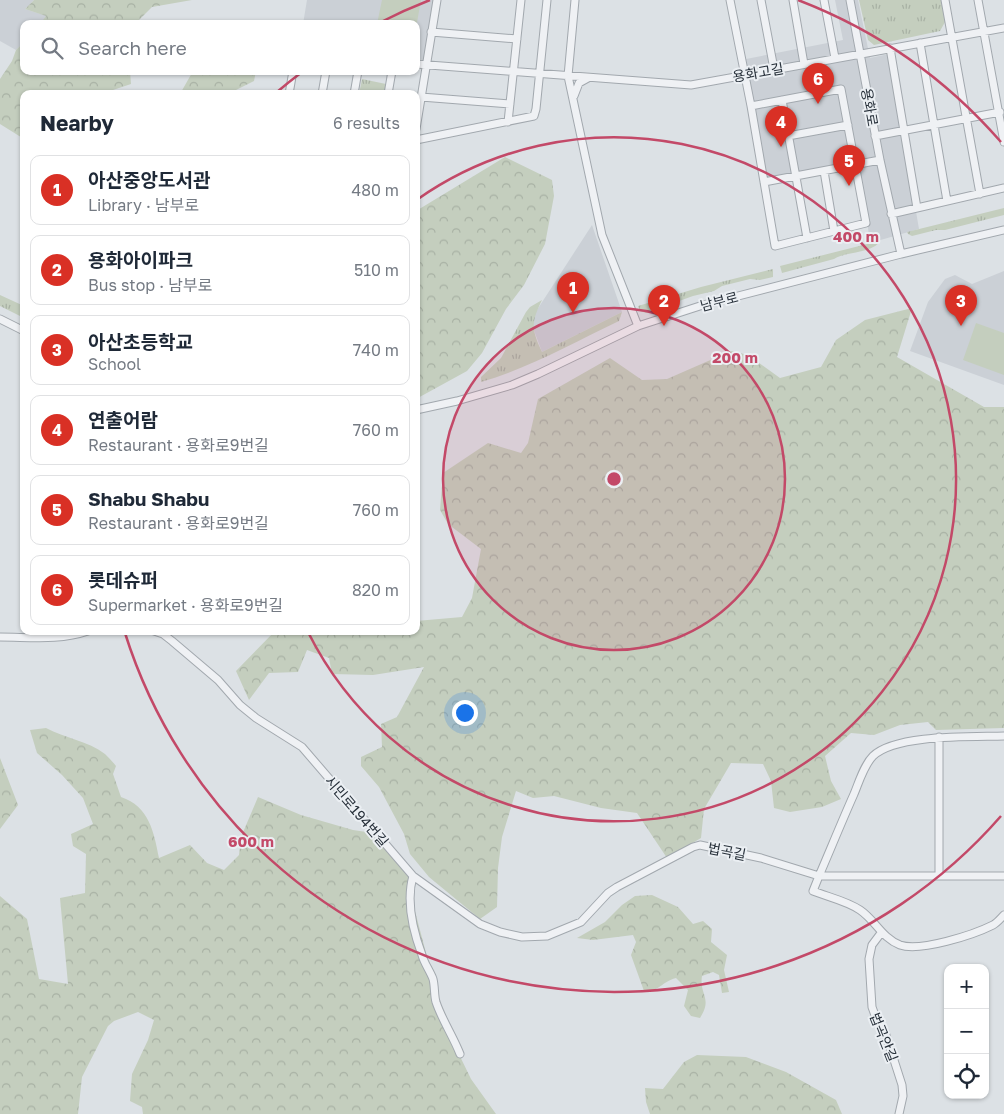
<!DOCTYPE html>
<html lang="en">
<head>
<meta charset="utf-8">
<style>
	body { margin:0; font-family:"Golos Text","Noto Sans KR",sans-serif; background:#f6f6f7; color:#1f2937 }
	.controls { position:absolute; right:15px; bottom:15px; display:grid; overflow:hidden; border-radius:10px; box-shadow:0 1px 4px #0004 }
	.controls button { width:45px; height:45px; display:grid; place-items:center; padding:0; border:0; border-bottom:1px solid #e0e1e3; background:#fff; color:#1f2937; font:25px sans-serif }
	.you { position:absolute; left:464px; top:712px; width:18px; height:18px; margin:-12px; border:4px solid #fff; border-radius:50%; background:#1a73e8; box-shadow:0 0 0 8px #1a73e833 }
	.badge { display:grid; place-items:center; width:32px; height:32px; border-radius:50%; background:#d93025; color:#fff; font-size:16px; font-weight:700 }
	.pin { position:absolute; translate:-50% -41px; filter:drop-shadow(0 1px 2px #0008) }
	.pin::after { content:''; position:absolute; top:26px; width:18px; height:15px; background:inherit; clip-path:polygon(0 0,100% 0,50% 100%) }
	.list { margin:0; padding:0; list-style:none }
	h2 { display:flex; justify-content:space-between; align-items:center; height:65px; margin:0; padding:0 20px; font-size:21px }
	h2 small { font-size:16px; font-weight:400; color:#747a83 }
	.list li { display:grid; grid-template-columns:32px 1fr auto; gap:15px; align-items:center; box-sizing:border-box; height:70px; margin:0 10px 10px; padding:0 10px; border:1px solid #e0e1e3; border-radius:10px }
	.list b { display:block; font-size:19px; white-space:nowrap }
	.list p { margin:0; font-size:16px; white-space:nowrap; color:#747a83 }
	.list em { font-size:16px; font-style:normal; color:#747a83 }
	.icon { flex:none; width:28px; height:28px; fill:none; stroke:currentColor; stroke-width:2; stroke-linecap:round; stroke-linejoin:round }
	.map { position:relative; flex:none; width:1004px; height:1114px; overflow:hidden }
	.search { position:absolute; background:#fff; box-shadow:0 1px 4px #0004; left:20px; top:20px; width:400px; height:55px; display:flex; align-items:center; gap:12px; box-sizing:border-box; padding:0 18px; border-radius:10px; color:#747a83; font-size:19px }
	.panel { position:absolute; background:#fff; box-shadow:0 1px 4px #0004; left:20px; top:90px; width:400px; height:545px; border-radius:10px }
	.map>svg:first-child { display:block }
	.built { fill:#cbd0d6 }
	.grass { fill:url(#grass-tufts) }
	.forest { fill:url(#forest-crowns) }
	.garden { fill:#c4cebe }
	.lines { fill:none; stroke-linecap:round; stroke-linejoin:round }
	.minor-casing { stroke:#a2a8ae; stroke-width:9 }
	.minor { stroke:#eff1f4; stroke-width:7 }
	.ring { fill:none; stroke:#c34968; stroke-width:2.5 }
	.labels { text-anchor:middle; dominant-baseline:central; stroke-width:4; stroke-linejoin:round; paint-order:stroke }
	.street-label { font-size:14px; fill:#27303a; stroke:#ebeff3 }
	.centre { fill:#c34968; stroke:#ebeff3; stroke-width:2.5 }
	.ring-label { font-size:15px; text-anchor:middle; font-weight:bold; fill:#c34968; stroke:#ebeff3; stroke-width:4; stroke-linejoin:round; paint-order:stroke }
</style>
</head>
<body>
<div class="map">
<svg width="1004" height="1114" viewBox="0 0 1004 1114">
	<defs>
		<pattern id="grass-tufts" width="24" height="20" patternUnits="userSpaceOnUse" patternTransform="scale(1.25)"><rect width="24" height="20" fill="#c4cebe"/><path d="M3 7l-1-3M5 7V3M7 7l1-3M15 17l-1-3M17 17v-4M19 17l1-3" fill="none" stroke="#a8b1a4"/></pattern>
		<pattern id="forest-crowns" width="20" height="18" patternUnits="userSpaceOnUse" patternTransform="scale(1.25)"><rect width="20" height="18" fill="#c4cebe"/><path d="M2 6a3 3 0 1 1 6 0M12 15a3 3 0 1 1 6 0" fill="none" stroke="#a8b1a4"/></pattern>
	</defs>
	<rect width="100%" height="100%" fill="#dce1e5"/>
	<path class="built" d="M0 0H34L25 9 47 16 40 24H24V42L16 50 0 41Z
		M307 0H435L426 58 423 60 416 58V24H303Z
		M835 0H858L870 58 889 54 919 229 870 243 859 160 766 179 746 59 843 40Z
		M592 225 622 312 542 352 532 325 535 313Z
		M1004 271V385L910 351 928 302 945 279 955 275 972 284Z"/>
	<path class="grass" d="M859 0H941L945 22 940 31 874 45 868 40Z
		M362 79 386 84 384 94H359Z
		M1004 208V215L945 230H936L912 236 908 234 907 232Z
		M879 241V243C868 254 847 251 834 259L782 273 780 266Z
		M773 269V277L760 280 750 279 722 286 714 291 693 296 646 313 640 311 638 306 701 287Z
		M0 295 24 306V318L0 306Z
		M542 300C531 323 531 328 542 352L622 312 619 321C573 343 529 368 481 382V377L501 358 526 312 530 307Z"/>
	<path class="forest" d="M34 0H192L152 7 135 24H40L46 16 25 9Z
		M24 42V71H130L131 84 101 94H24V139L0 124V79L12 61 16 50Z
		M193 71H256L254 81 228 94H180Z
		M505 157 552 180 554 196 545 244 524 285 506 309 482 353 467 371 416 399V211Z
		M912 308 897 357 984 407H1004V728L936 730 928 722 900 725 874 735 851 733 825 756 831 781 841 799 822 807 790 812 774 808 771 781 763 764 731 763 704 809 701 838 667 858 637 813 601 808 554 796 533 798 516 791 502 837 498 868 497 907 480 919 429 877 410 854 404 834 379 787 361 766V757L382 747 381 724 397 717 424 667 373 675 332 674 329 658 307 650 298 672 269 673 249 700 236 671 275 631H416V621L462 617 472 598 481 549 448 524 440 510 443 473 488 443 521 453 528 443 538 399 610 358 642 380 667 379 731 351 748 355 780 378 821 367 836 340 865 320Z
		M46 728C65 738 88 741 105 754 109 758 113 762 116 766L113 774 121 797C149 806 154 832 159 858L190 845 207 863 224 870 239 855 241 837 258 797 301 815 353 830 373 833 412 873V900L438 998 454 1044 471 1079 496 1114H143L142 1107 130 1101 132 1074 148 1040 154 1020 138 1012 114 1021 108 1026 82 1077 78 1114H0V896L27 919 39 979 68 984 60 898 85 893 86 854 73 846 71 834 93 824 83 798 62 775 37 753 30 730Z
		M0 758 18 805 0 829Z
		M652 895 678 907 693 924 703 921 712 929 711 942 727 955 724 970 729 992 722 993 719 975 713 972 702 976C699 995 713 998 700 1018L691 1016 684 1006 688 990 676 978C661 982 661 991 644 991L631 955 636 942 633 935 593 940 577 938 605 922 622 905 635 896Z
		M697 1055 746 1057 786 1072 836 1100 842 1114H650L646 1102 645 1088 663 1089 684 1062Z"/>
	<path class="garden" d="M382 0H421L416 28V24H377Z
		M976 323 1004 333V375L963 360Z"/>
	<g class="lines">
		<g class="minor-casing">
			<path id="minor" d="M575 0 568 76 602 235 638 326
				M730 0 751 106 775 246 866 223 841 89 751 106
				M761 0 774 69
				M793 0 804 64
				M824 0 835 58
				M850 0 880 160 901 254
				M945 0 980 194
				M978 0 1004 142
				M431 32 517 39
				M920 43 947 201
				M890 48 917 208
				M416 64 691 85 1004 28
				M289 94 293 71
				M322 94 326 71
				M354 94 358 71
				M388 94 392 71
				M574 96 579 83 588 78
				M421 97 510 104
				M782 100 807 238
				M508 122 521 0
				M416 129 437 0
				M788 136 848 125
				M875 136 1000 112
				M416 140 534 116 536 109 547 0
				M824 171 834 231
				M764 182 880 160
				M891 214 1004 188
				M0 319 24 331
				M416 410 457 401 512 385 538 374 638 326 703 305 901 254 1004 230
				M154 631 163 634 172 641 218 680 240 705 256 718 302 747 413 876 480 924 500 932 522 937 547 936 581 922 608 893 617 887 693 847 700 845 761 858 819 876 813 891C828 897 847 901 860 910 875 920 882 938 900 945 920 952 973 935 993 925 997 923 1001 918 1004 915
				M0 637C30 637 59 641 88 631
				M1004 736C972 737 896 734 873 756 864 765 859 782 854 794 842 821 831 848 819 876H1004
				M413 876C406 901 413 931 422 955 424 963 430 971 433 979 435 987 434 995 436 1002 442 1020 453 1036 460 1054
				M939 876V737
				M881 933 872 945 869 959 872 1007 876 1018 885 1032 902 1085 903 1096 899 1114"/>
		</g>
		<use href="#minor" class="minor"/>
	</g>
	<circle cx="614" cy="479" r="171" fill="#c34968" fill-opacity=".12"/>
	<g class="ring">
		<circle cx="614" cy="479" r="171"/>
		<path d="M418 199A342 342 0 1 1 308 632"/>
		<path d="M1001 816A513 513 0 0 1 125 633M277 92A513 513 0 0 1 302 72M381 22A513 513 0 0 1 430 0M798 0A513 513 0 0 1 1001 142"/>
	</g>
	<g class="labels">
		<g class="street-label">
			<text transform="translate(758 72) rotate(-10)">용화고길</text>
			<text transform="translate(870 107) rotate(80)">용화로</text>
			<text transform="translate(719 301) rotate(-15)">남부로</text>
			<text transform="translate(357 811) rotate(49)">시민로194번길</text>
			<text transform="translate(727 851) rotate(11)">법곡길</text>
			<text transform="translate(884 1037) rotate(68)">법곡안길</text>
		</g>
	</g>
	<circle cx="614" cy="479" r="8" class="centre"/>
	<g class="ring-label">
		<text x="856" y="242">400 m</text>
		<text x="735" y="363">200 m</text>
		<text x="251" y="847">600 m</text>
	</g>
</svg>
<div class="controls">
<button>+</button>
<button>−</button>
<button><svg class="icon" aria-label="locate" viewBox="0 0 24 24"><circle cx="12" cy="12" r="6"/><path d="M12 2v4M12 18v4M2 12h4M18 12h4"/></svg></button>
</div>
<div class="you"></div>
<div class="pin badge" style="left:573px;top:313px">1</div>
<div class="pin badge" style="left:664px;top:326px">2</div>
<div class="pin badge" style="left:961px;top:326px">3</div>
<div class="pin badge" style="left:781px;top:147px">4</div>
<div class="pin badge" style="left:849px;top:186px">5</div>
<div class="pin badge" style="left:818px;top:104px">6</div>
<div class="search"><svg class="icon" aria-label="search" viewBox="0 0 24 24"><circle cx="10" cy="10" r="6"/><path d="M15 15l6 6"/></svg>Search here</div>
<section class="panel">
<h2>Nearby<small>6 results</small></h2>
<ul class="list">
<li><span class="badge">1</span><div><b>아산중앙도서관</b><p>Library · 남부로</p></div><em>480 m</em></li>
<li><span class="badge">2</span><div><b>용화아이파크</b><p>Bus stop · 남부로</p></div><em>510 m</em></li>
<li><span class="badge">3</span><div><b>아산초등학교</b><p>School</p></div><em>740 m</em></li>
<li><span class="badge">4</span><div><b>연출어람</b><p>Restaurant · 용화로9번길</p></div><em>760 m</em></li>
<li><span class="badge">5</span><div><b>Shabu Shabu</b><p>Restaurant · 용화로9번길</p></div><em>760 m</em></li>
<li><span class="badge">6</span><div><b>롯데슈퍼</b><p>Supermarket · 용화로9번길</p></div><em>820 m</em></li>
</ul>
</section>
</div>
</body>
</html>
